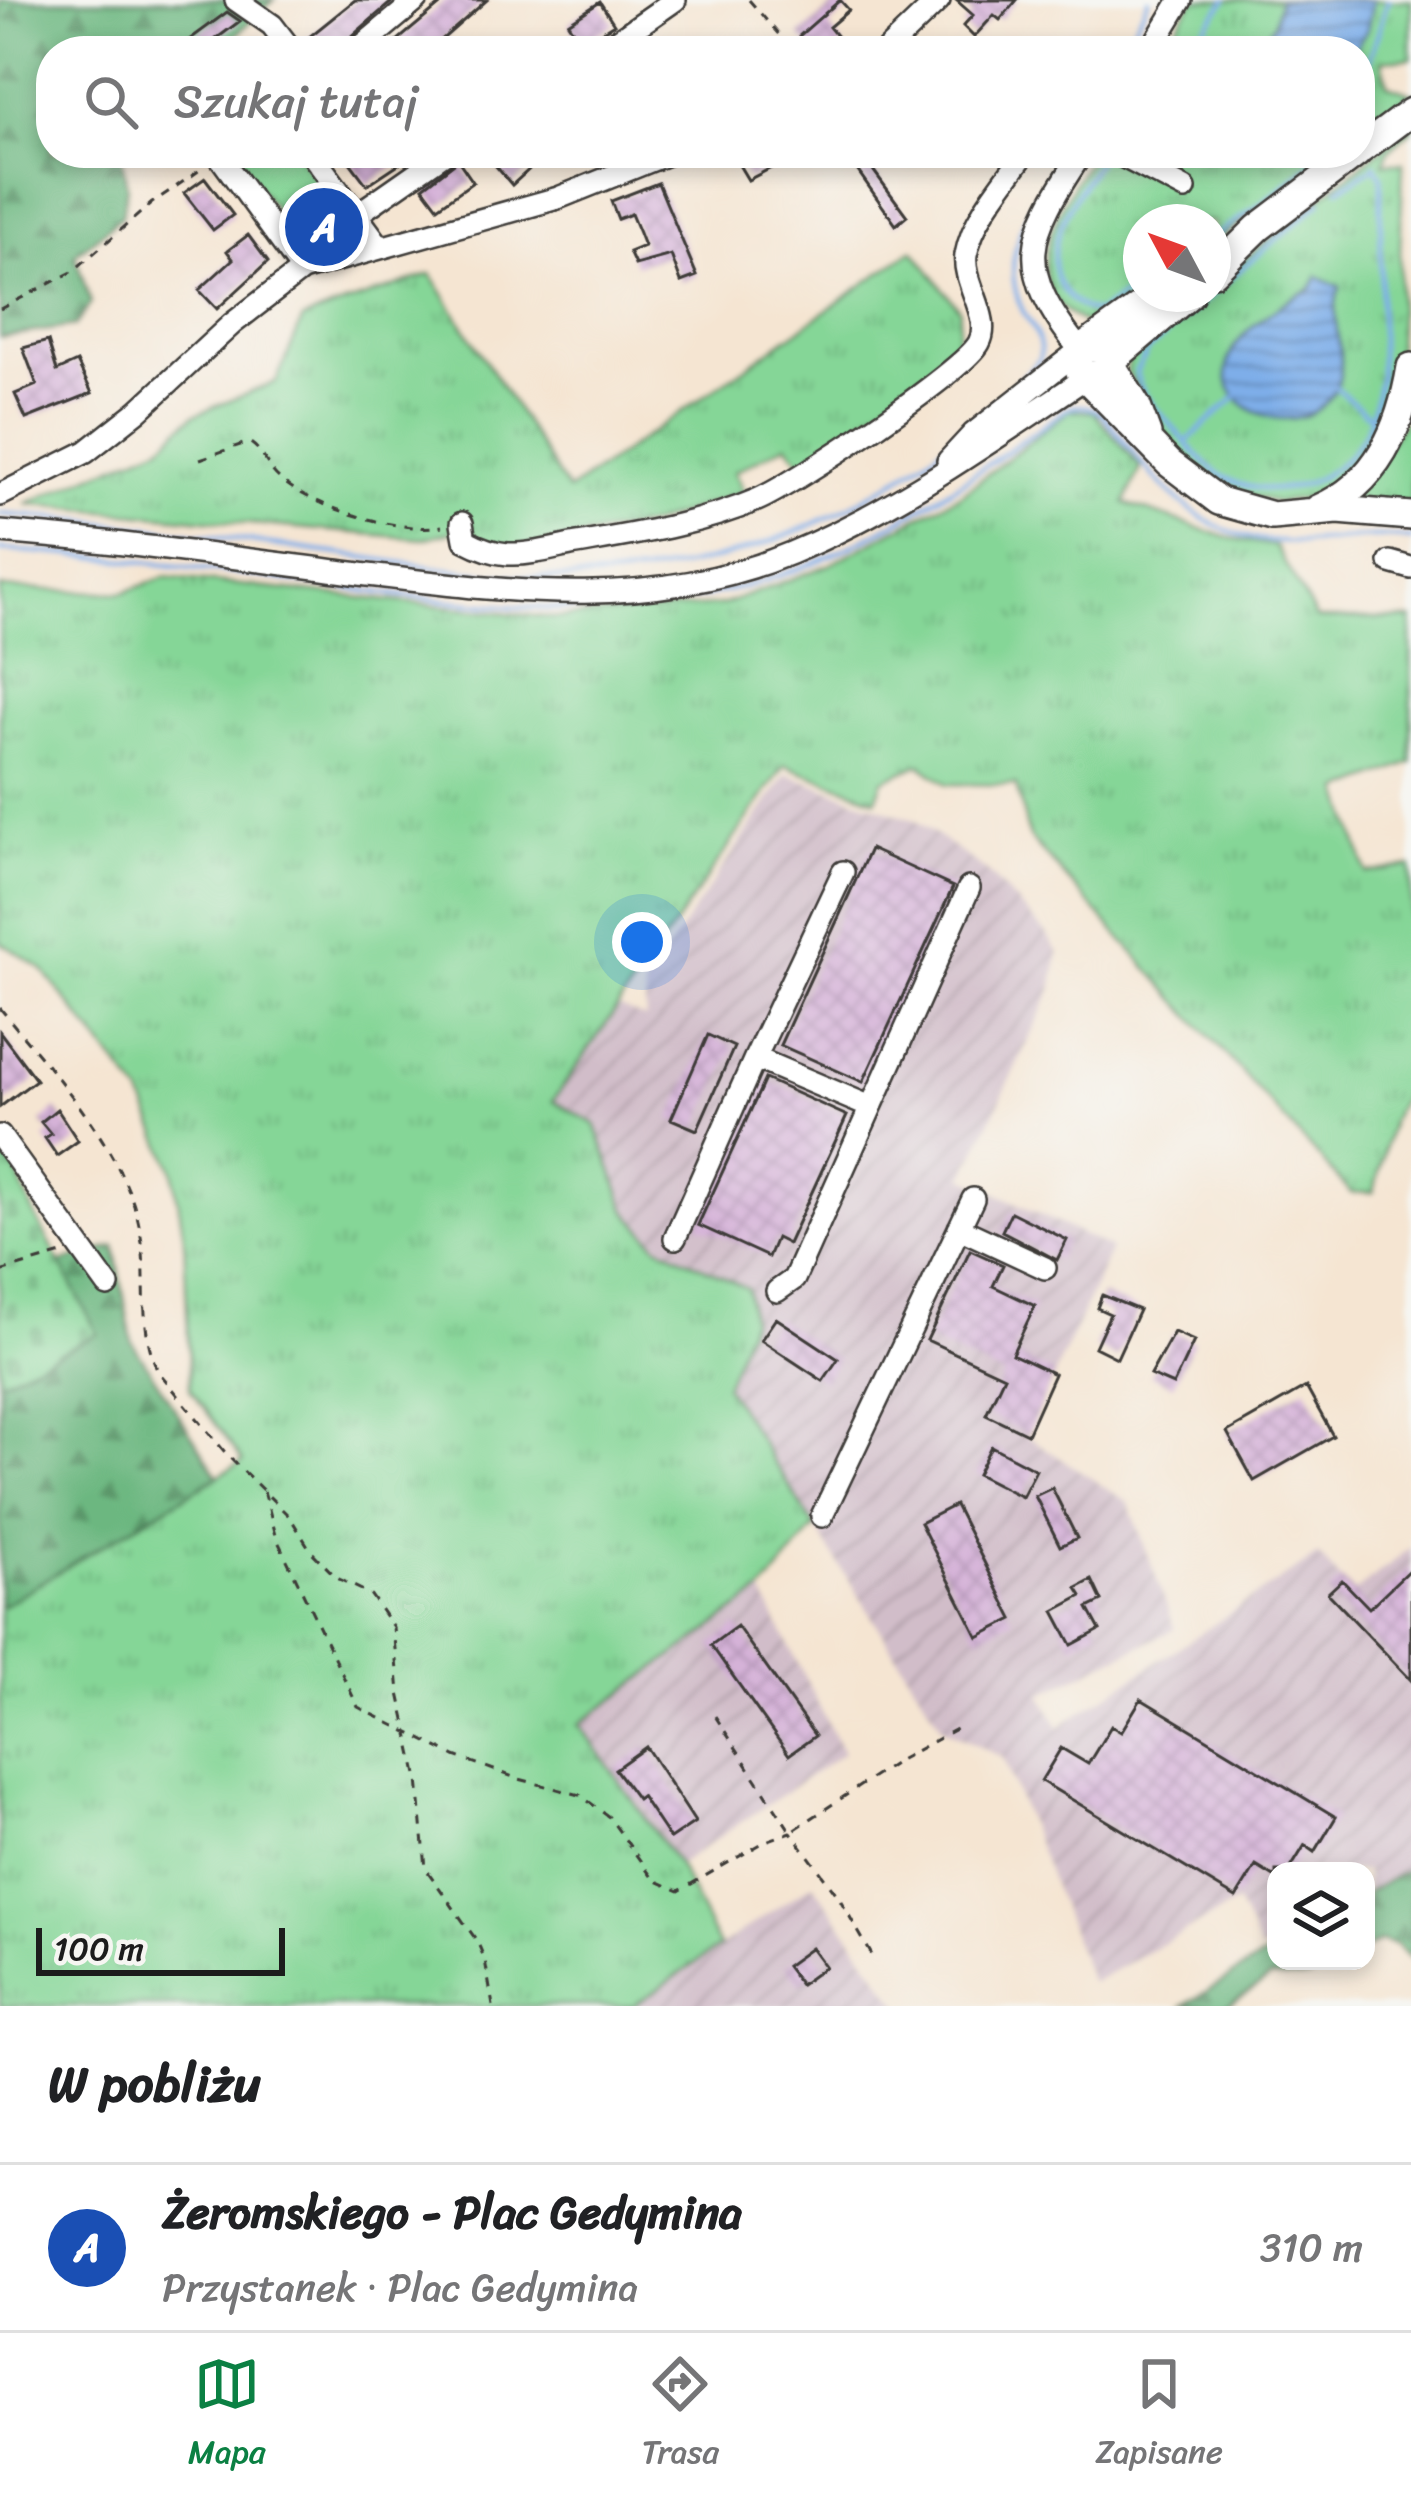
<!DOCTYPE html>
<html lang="pl">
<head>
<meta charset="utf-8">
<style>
	body { margin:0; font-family:Sriracha,sans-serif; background:#f2f2f2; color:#202124 }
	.controls { position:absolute; right:36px; bottom:36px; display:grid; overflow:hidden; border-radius:24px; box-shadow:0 6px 18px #0003 }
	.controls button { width:108px; height:108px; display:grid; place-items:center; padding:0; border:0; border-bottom:3px solid #e0e0e0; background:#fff; color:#202124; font:60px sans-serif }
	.compass { position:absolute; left:1123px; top:204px; width:108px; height:108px; border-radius:50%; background:#fff; box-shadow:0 6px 18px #0003; rotate:311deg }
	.scale { position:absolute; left:36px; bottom:30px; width:249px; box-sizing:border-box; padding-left:12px; border:6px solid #1c1c1c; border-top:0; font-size:33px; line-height:42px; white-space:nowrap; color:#1c1c1c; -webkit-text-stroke:9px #f6f6f2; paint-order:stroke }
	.you { position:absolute; left:642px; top:942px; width:42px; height:42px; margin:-30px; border:9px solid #fff; border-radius:50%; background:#1a73e8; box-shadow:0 0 0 18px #1a73e833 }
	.badge { display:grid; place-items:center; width:78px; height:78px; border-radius:50%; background:#0b8043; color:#fff; font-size:39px; font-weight:700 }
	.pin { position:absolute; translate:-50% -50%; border:6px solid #fff; box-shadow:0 3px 12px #0006 }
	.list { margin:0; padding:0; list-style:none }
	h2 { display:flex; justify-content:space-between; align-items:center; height:156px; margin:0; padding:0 48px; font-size:51px }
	h2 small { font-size:39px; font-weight:400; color:#757577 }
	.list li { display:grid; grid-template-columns:78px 1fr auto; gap:36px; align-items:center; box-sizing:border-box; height:168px; padding:0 48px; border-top:3px solid #e0e0e0 }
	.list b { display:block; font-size:45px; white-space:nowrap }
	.list p { margin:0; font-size:39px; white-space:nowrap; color:#757577 }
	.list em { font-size:39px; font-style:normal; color:#757577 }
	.icon { flex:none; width:66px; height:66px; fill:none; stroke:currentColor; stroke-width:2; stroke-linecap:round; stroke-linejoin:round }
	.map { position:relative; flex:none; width:1411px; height:2006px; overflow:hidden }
	.search { position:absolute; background:#fff; box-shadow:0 6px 18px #0003; left:36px; right:36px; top:36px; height:132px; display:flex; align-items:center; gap:30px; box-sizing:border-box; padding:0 42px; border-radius:48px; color:#757577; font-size:45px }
	.sheet { height:324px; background:#fff }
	nav { display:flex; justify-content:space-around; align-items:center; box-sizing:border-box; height:168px; border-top:3px solid #e0e0e0; background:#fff; font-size:33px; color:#757577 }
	nav a { display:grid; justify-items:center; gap:6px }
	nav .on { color:#0b8043 }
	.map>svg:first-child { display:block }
	.industrial { fill:url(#industrial-furrows) }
	.grass { fill:url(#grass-tufts); stroke:#50795a; stroke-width:3 }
	.forest { fill:url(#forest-firs); stroke:#446a4e; stroke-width:3 }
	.cemetery { fill:url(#cemetery-stones); stroke:#50795a; stroke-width:3 }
	.park { fill:#85d697; stroke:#50795a; stroke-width:3 }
	.water { fill:url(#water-rules); stroke:#4d6582; stroke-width:3 }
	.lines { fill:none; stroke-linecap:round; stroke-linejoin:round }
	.stream { stroke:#7eaee9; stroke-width:4.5 }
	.building { fill:url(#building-cross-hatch) }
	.minor-casing { stroke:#3d3a37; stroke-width:26 }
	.major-casing { stroke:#3d3a37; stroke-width:32 }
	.path { stroke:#3d3a37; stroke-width:3; stroke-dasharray:9 9; stroke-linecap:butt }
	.minor { stroke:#fff; stroke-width:21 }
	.major { stroke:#fff; stroke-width:27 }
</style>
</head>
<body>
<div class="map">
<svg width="1411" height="2006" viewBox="0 0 1411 2006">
	<defs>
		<pattern id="industrial-furrows" width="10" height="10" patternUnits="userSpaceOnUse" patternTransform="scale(3)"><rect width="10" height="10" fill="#d1bdc9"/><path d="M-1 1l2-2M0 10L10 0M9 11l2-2" fill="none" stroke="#b3a2ac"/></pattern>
		<pattern id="grass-tufts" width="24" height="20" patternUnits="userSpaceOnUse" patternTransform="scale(3)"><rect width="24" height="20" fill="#85d697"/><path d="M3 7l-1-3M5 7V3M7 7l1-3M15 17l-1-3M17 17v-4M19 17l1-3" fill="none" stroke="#72b782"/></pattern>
		<pattern id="forest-firs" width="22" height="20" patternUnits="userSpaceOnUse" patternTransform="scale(3)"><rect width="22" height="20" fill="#6cb780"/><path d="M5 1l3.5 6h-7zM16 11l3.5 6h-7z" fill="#589468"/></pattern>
		<pattern id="cemetery-stones" width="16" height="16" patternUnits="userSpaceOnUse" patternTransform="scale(3)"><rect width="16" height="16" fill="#85d697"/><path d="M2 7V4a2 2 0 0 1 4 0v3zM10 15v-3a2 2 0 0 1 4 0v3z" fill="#72b782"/></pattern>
		<pattern id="water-rules" width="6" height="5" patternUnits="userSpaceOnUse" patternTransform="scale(3)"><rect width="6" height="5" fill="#7eaee9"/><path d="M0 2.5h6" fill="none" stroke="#668dbc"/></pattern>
		<pattern id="building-cross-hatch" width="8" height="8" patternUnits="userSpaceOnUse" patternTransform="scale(3)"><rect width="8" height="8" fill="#d5b2d8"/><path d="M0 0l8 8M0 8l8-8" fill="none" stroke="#b698b9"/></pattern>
	</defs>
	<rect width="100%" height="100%" fill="#f6f6f2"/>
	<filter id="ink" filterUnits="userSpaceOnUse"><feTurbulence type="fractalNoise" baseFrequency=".00833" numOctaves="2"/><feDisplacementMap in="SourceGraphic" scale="24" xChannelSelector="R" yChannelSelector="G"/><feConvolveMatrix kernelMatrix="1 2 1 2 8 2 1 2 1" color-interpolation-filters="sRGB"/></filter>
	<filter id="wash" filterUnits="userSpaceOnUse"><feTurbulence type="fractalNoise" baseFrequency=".004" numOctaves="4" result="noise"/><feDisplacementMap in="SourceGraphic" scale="48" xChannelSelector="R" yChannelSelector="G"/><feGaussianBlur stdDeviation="2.7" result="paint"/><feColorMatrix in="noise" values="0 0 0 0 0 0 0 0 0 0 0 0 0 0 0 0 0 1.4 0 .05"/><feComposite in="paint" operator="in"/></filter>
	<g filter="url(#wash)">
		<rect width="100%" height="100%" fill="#f5e5d2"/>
		<path class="industrial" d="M787 774 915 820 986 871 1046 933 1059 953 1052 990 964 1177 1111 1249 1027 1436 1129 1503 1175 1629 1041 1694 1059 1727 1318 1555 1354 1593 1411 1547V1867L1366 1892V1871H1276V1942L1260 1951 1237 1903 1091 1983 1003 1758 943 1728 725 1386 751 1319 747 1288 657 1245 627 1212 595 1124 553 1101 619 1008 646 1019 644 983Z
			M762 1592 843 1753 678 1865 579 1724Z
			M813 1883 900 2006H633Z"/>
		<path class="grass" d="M1194 0H1411V58L1382 60 1388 85 1411 93 1360 134V51H1160Z
			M1411 125V130L1388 151 1384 163H1403L1396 386 1369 457 1334 486 1310 498 1277 502 1233 493 1193 467 1176 450 1155 422 1127 371 1129 360 1201 294H1213V284Z
			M1093 153H1335L1213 244V222H1141V294L1090 326C1006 290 1060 204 1093 153Z
			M913 250 960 310 956 350 803 465 787 444 734 472 744 492 652 524 498 553 458 530 423 539 26 504 160 446 194 415 276 382 303 319 431 274 568 491Z
			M1070 410 1094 412 1141 468 1125 503 1225 537 1275 546 1317 619H1411V763L1341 791 1367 873 1411 866V1077L1391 1121 1374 1192 1351 1193 1029 837 1016 785 947 784 919 764 883 780 876 799 785 765 553 1101 595 1124 627 1211 657 1245 747 1288 751 1319 725 1386 815 1527 762 1592 579 1724 678 1865 719 1947 633 2006H0V1607L243 1461 190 1389 184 1237 173 1170 142 1096 42 969 0 942V588L122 593 165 577 555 618 722 605 829 565 963 493Z
			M1411 412V507L1349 499Z"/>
		<path class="forest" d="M0 0H274L219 51H51V153H121L127 187 122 216 75 255 91 303 75 326 0 337Z
			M115 1246 132 1342 218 1476 0 1607V1280Z
			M1411 1868V1959L1396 1945 1380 1941 1366 1949V1893Z
			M1276 1949V1961H1344L1307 1979 1271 1978 1227 2006H1183Z"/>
		<path class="cemetery" d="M0 1132 33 1212 98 1334 0 1381Z"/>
		<path class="park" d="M246 153H297L340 210 298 239 237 160Z"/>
		<path class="water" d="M1279 0H1373L1367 30 1353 51H1258L1274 23Z
			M1318 276 1340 287C1326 322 1351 358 1336 388 1301 460 1162 393 1263 318 1279 306 1292 296 1311 289Z"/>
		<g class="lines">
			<path class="stream" d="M1121 51 1149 0
				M1188 51 1226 0
				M1360 91 1388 0
				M1099 159C1077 194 1033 252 1065 293 1073 303 1084 311 1097 313L1141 284
				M1339 189 1376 166
				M1213 237 1267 200 1324 153
				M1213 293 1321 202
				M1212 294 1149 349 1136 371C1139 394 1157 409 1172 426 1188 444 1204 467 1226 478 1283 508 1352 476 1371 417L1336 388
				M1371 417 1380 375 1381 177 1375 164
				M1186 442 1236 397
				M0 514C122 522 242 541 363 557 438 568 514 581 590 578 765 570 920 487 1039 360 1045 340 1030 326 1022 309 995 250 1035 201 1064 153
				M0 550C115 556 231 573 345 588 496 608 631 627 778 576 886 539 979 472 1070 407 1084 405 1091 407 1103 414 1151 475 1194 537 1279 542 1323 545 1367 532 1411 539"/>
		</g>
		<g id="blocks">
			<path class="building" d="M355 0H394L335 51H307L304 41Z
				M446 0H487L429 51H385Z
				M840 0 849 10 829 27 843 44 836 51H813L799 36Z
				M956 0H1017L1000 20 994 15 974 37 963 26 973 15Z
				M600 2 614 24 582 44 568 23Z
				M227 12 240 21 200 51H174Z
				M343 153H415L367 185Z
				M506 153H547L512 185 494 164Z
				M760 153H800L748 180 739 165Z
				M865 159 907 216 896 225 855 167Z
				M458 160 473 182 438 207 423 187Z
				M205 178 233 215 213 230 184 193Z
				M658 183 697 276 681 282 671 255 635 265 629 252 644 246 639 233 631 214 618 219 611 201Z
				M248 235 268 262 217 309 199 290 233 259 227 251Z
				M48 341 57 371 77 362 92 393 26 419 15 394 37 385 23 348Z
				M870 849 953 887 863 1082 780 1045Z
				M0 1032 36 1080 0 1107Z
				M708 1035 734 1047 697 1130 671 1119Z
				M765 1079 847 1116 788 1244 776 1238 768 1257 698 1225Z
				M57 1109 78 1141 57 1156 45 1138 51 1134 41 1122Z
				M1011 1212 1067 1240 1057 1260 1002 1231Z
				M970 1250 1003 1265 993 1286 1035 1306 1012 1354 1054 1374 1027 1434 986 1414 1004 1376 927 1340Z
				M1102 1295 1139 1310 1117 1358 1095 1347 1110 1314 1097 1308Z
				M776 1318 838 1359 823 1381 761 1340Z
				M1174 1332 1194 1341 1173 1385 1150 1375Z
				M1306 1387 1333 1436 1254 1481 1227 1432Z
				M991 1446 1036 1470 1022 1497 977 1474Z
				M1052 1488 1077 1538 1060 1546 1035 1496Z
				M955 1505 1013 1619 978 1637 920 1523Z
				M1411 1568V1680L1328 1593 1342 1580 1369 1608Z
				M1092 1580 1102 1601 1088 1608 1100 1630 1072 1645 1054 1611 1082 1596 1077 1588Z
				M737 1626 815 1736 789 1755 711 1645Z
				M1141 1699 1336 1817 1315 1852 1305 1845 1289 1871H1276V1878L1256 1866 1236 1898 1041 1781 1061 1748 1088 1764 1111 1726 1121 1732Z
				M646 1747 695 1822 670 1839 641 1796 637 1799 615 1769Z
				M811 1948 825 1967 800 1985 786 1966Z"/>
		</g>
	</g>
	<g filter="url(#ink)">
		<use href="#blocks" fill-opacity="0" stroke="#3d3a37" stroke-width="3"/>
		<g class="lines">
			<g class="minor-casing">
				<path id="minor" d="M236 0 272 25 292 51
					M356 51 417 0
					M602 51 675 0
					M886 51 939 0
					M1150 51 1181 0
					M225 153 220 157 302 270
					M311 153 380 247
					M1116 153 1185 189
					M296 257 445 153
					M948 461 973 434 1080 350
					M0 495 86 452 138 411 232 324 302 270 558 198 670 153
					M462 523 465 540C478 547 493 553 508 554 529 555 551 549 571 545 634 534 698 525 757 500 793 485 963 372 979 343 993 318 962 283 966 255 973 217 1003 184 1025 153
					M0 532C118 541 235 558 352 573 501 591 647 613 791 553 905 506 1007 429 1110 362L1096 351 1080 350C1013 266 1026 237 1082 153
					M1390 562 1411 568
					M755 1058 843 872
					M0 1136 108 1286
					M959 1228 1045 1268
					M675 1238 755 1058 868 1106
					M777 1291 794 1279 969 888
					M822 1516 973 1199"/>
			</g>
			<g class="major-casing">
				<path id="major" d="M1360 150 1411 112
					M1213 272 1258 228 1357 153
					M1158 294 1080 350 1077 358 1080 372 1169 463 1219 501 1272 516 1338 510 1411 516
					M1147 434 1137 407 1110 362 1190 294
					M1318 509C1378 484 1401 427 1411 367"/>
			</g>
			<path class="path" d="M749 0 793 51
				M0 309 72 272 152 203 203 168
				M200 459 249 442C264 451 266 467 279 478 311 507 400 534 442 526
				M0 1008C50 1070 123 1146 139 1225 150 1274 136 1324 158 1371L229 1457 290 1517 311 1551 337 1578 370 1594 393 1627 399 1693 418 1779 426 1869 477 1941 485 1960 493 2006
				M0 1272 62 1254
				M264 1491 277 1539 358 1707 455 1756 519 1779 580 1795 609 1817 654 1880 679 1891 766 1841 791 1832 838 1896 873 1957
				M715 1716 791 1832 899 1760 961 1726"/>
			<use href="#minor" class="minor"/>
			<use href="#major" class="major"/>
		</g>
	</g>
</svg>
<div class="controls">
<button><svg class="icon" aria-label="layers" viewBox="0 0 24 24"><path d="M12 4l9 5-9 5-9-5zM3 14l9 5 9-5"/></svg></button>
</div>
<svg class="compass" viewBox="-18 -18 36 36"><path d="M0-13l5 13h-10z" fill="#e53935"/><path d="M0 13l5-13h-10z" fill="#757577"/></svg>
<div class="scale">100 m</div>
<div class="you"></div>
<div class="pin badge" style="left:324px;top:227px;background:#1a4fb4">A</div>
<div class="search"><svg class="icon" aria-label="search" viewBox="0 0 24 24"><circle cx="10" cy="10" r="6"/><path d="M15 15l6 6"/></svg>Szukaj tutaj</div>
</div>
<section class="sheet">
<h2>W pobliżu<small></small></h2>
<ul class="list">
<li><span class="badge" style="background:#1a4fb4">A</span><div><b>Żeromskiego - Plac Gedymina</b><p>Przystanek · Plac Gedymina</p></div><em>310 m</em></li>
</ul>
</section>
<nav>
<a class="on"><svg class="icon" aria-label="map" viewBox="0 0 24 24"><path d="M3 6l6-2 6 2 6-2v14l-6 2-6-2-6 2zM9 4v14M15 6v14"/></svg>Mapa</a>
<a><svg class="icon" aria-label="directions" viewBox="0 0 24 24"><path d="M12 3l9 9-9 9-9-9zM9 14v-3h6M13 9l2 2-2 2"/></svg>Trasa</a>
<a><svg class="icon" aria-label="saved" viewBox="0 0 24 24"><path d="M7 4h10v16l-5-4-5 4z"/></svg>Zapisane</a>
</nav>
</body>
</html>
